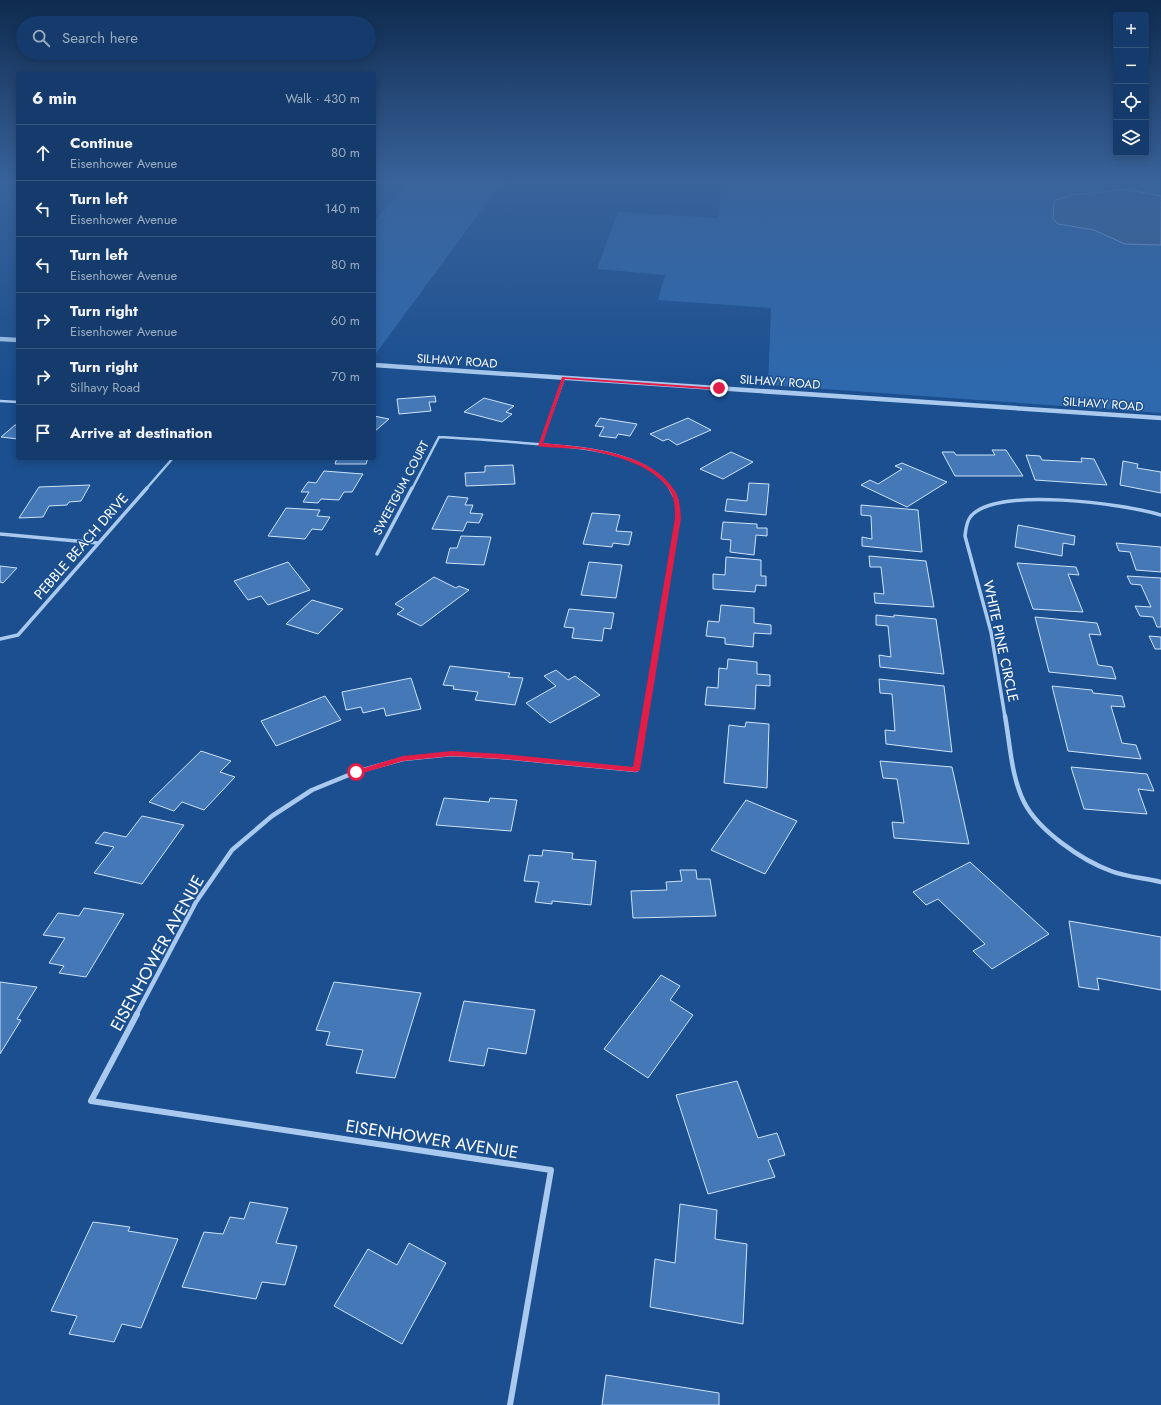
<!DOCTYPE html>
<html lang="en">
<head>
<meta charset="utf-8">
<style>
	body { margin:0; font-family:Jost,sans-serif; background:#1d4271; color:#f1f3f6 }
	.controls { position:absolute; right:12px; top:12px; display:grid; overflow:hidden; border-radius:4px; box-shadow:0 2px 10px #0003 }
	.controls button { width:36px; height:36px; display:grid; place-items:center; padding:0; border:0; border-bottom:1px solid #33557e; background:#143b6b; color:#f1f3f6; font:20px sans-serif }
	.stop { position:absolute; width:12px; height:12px; margin:-9px; border:3px solid #e11d48; border-radius:50%; background:#fff }
	.stop.end { background:#e11d48; border-color:#fff; box-shadow:0 1px 4px #0008 }
	.list { margin:0; padding:0; list-style:none }
	h2 { display:flex; justify-content:space-between; align-items:center; height:52px; margin:0; padding:0 16px; font-size:17px }
	h2 small { font-size:13px; font-weight:400; color:#9dadc1 }
	.list li { display:grid; grid-template-columns:26px 1fr auto; gap:12px; align-items:center; box-sizing:border-box; height:56px; padding:0 16px; border-top:1px solid #33557e }
	.list b { display:block; font-size:15px; white-space:nowrap }
	.list p { margin:0; font-size:13px; white-space:nowrap; color:#9dadc1 }
	.list em { font-size:13px; font-style:normal; color:#9dadc1 }
	.icon { flex:none; width:22px; height:22px; fill:none; stroke:currentColor; stroke-width:2; stroke-linecap:round; stroke-linejoin:round }
	.map { position:relative; flex:none; width:1161px; height:1405px; overflow:hidden }
	.search { position:absolute; background:#143b6b; box-shadow:0 2px 10px #0003; left:16px; top:16px; width:360px; height:44px; display:flex; align-items:center; gap:10px; box-sizing:border-box; padding:0 14px; border-radius:22px; color:#9dadc1; font-size:15px }
	.panel { position:absolute; background:#143b6b; box-shadow:0 2px 10px #0003; left:16px; top:72px; width:360px; height:388px; border-radius:4px }
	.map>svg:first-child { display:block }
	.green { fill:#2e69ad }
	.water { fill:#3c6290; stroke:#9cc4f0 }
	.building { fill:#4478b7; stroke:#cfe3fa }
	.lines { fill:none; stroke-linecap:round; stroke-linejoin:round }
	.minor-far3 { stroke:#a9c9ee; stroke-width:2.5 }
	.minor-far2 { stroke:#a9c9ee; stroke-width:3.5 }
	.minor-far1 { stroke:#a9c9ee; stroke-width:4.5 }
	.minor { stroke:#a9c9ee; stroke-width:6 }
	.tertiary { stroke:#a9c9ee; stroke-width:4.5 }
	.route { fill:#e11d48 }
	.labels { text-anchor:middle; dominant-baseline:central; stroke-width:3; stroke-linejoin:round; paint-order:stroke }
	.far-street-label { font-size:12px; fill:#fff; stroke:#1b4f8f }
	.street-label { font-size:14px; fill:#fff; stroke:#1b4f8f }
	.near-street-label { font-size:17px; fill:#fff; stroke:#1b4f8f }
</style>
</head>
<body>
<div class="map">
<svg width="1161" height="1405" viewBox="0 0 1161 1405">
	<rect width="100%" height="100%" fill="#1b4f8f"/>
	<path class="green" d="M410 181H503L374 356V221Z
		M722 181H1161V196C1123 188 1092 188 1055 201L1053 219 1059 224 1094 230 1125 244 1161 245V413L768 385 771 308 658 300 665 275 597 269 618 212 718 218Z"/>
	<path class="water" d="M1120 190 1135 191 1161 196V245L1125 244 1094 230 1058 224 1053 219 1054 201 1072 195Z"/>
	<path class="building" d="M435 396 436 402H429L431 411 399 414 397 399Z
		M484 398 514 406 506 412 512 414 502 422 464 412Z
		M374 416 389 419 374 432Z
		M600 418 637 424 630 436 618 434 616 438 599 436 604 427 595 426Z
		M688 418 711 430 677 445 668 439 663 441 650 434Z
		M15 425H18V439L1 437Z
		M992 450H1006L1023 476H955L942 452H954L956 455H995Z
		M731 452 753 462 723 479 700 469Z
		M1026 455 1040 456 1042 460 1082 462 1081 458 1094 459 1107 485 1035 480Z
		M337 458H368L366 464H335Z
		M1123 461 1138 464 1137 468 1161 472V493L1120 485Z
		M902 463 947 482 907 507 861 485 870 480 878 484 902 469 895 466Z
		M513 465 515 484 466 486 465 473 485 472V466Z
		M324 471 363 474 352 492H344L339 500 321 499 318 503 303 502 309 492H301L308 482 316 483Z
		M749 483 769 484 766 515 725 511 727 499 747 501Z
		M90 485 81 501 69 502 67 505 49 506 43 517 19 518 39 487Z
		M448 496 468 498 465 505H473L470 513 483 514 479 523 467 522 463 531 432 529Z
		M861 505 918 510 922 552 862 546V537L872 539 871 516 861 515Z
		M286 508 320 510 317 516 330 517 322 530 312 529 305 539 268 536Z
		M592 513 620 515 616 531 632 532 629 545 613 543 612 547 583 544Z
		M723 522 757 524V528H767V536L756 535 754 555 730 552 731 540 721 539Z
		M1018 525 1075 536 1074 545 1063 543 1062 556 1015 547Z
		M461 536 491 537 484 565 446 563 450 548H457Z
		M1116 543 1161 547V572L1136 570 1130 552 1119 551Z
		M869 556 926 561 934 607 875 603 874 593 884 594 881 567H870Z
		M726 557 761 560V576H766V586L756 585 755 592 713 589V574L725 575Z
		M288 562 310 590 268 605 261 596 248 600 234 581Z
		M589 562 622 565 616 598 581 595Z
		M1017 563 1076 567 1079 575 1068 574 1083 612 1033 609Z
		M0 566 17 568 3 583 0 582Z
		M1127 576 1161 578V627H1157L1153 617 1140 616 1135 606 1151 607 1141 585 1131 584Z
		M434 577 456 588 459 586 469 590 421 626 397 614 404 609 395 604Z
		M312 600 343 609 318 634 286 624Z
		M721 605 754 608V623L771 625V634L754 633 753 647 725 644V638L706 636 708 621 719 622Z
		M569 609 614 613 611 629 604 628 602 641 572 638 574 628 564 627Z
		M876 615 894 617V615L936 619 944 674 880 667 879 655 891 657 888 626 876 625Z
		M1035 617 1097 623 1101 635 1089 634 1098 665 1112 667 1116 679 1049 672Z
		M1149 636 1161 637V649H1155Z
		M728 659 757 662V674L770 675V686L756 685 755 709 705 705 707 687 718 688 719 668 727 669Z
		M450 666 510 673 508 677 523 678 515 705 475 700 478 692 453 689 454 686 443 685Z
		M556 670 568 680 575 676 600 695 550 723 526 703 556 686 544 676Z
		M411 678 421 709 386 716 384 708 363 713 361 707 346 710 342 692Z
		M879 679 944 686 952 752 886 744 885 730 895 731 892 694 880 693Z
		M1052 686 1092 690 1093 693 1122 696 1125 707 1111 706 1122 743 1136 745 1141 759 1068 751Z
		M325 696 341 720 276 746 261 721Z
		M746 722 769 724 767 788 724 783 729 725 745 727Z
		M201 751 231 761 220 772 235 777 204 810 182 802 174 811 149 802Z
		M880 761 952 767 969 844 894 838 892 822 904 823 897 779 883 778Z
		M1071 767 1147 774 1154 791 1138 789 1147 814 1084 809Z
		M444 798 489 802 490 798 517 800 511 831 436 825Z
		M746 800 797 821 765 874 711 850Z
		M142 816 184 825 142 884 94 873 114 847 95 843 104 832 126 837Z
		M543 850 573 853 572 859 596 861 591 905 552 901V904L535 902 539 882 524 881 529 855 542 856Z
		M970 862 1049 934 992 969 973 951 985 944 938 899 926 905 913 892Z
		M680 870H696L697 879H710L716 916 633 918 631 891 667 890 666 882 682 881Z
		M84 908 124 914 86 977 59 973 64 966 49 963 65 938 43 935 58 913 79 916Z
		M1069 921 1161 937V990L1097 978 1099 990 1079 987Z
		M661 975 680 986 670 1000 693 1015 648 1078 604 1049Z
		M0 982 37 987 17 1019 21 1020 0 1054Z
		M334 982 421 993 395 1078 356 1073 363 1050 326 1045 330 1032 316 1030Z
		M464 1001 535 1010 526 1054 488 1048 484 1066 449 1061Z
		M737 1081 758 1138 777 1133 785 1155 768 1160 775 1177 708 1194 676 1095Z
		M250 1202 288 1208 276 1243 297 1246 285 1285 262 1282 256 1299 182 1287 204 1232 223 1234 230 1217 244 1219Z
		M680 1204 717 1210 715 1239 747 1244 743 1324 650 1307 655 1259 675 1263Z
		M93 1222 130 1227 128 1231 178 1239 141 1328 122 1324 114 1342 69 1334 77 1316 51 1311Z
		M409 1243 446 1263 402 1344 334 1306 368 1249 397 1265Z
		M606 1375 719 1393V1405H602Z"/>
	<g class="lines">
		<path class="minor-far3" d="M0 401 18 402
			M540 445 564 378
			M146 489 173 458
			M412 489 439 437C471 439 504 441 536 444 573 447 610 449 643 465 655 471 663 479 671 489"/>
		<path class="minor-far2" d="M0 534 98 543
			M377 554 412 488
			M0 639 18 635 147 488
			M645 717 678 518 677 501 670 488
			M1005 717 991 632 965 536C966 529 966 522 971 516 998 486 1124 504 1161 515"/>
		<path class="minor-far1" d="M1005 716C1010 743 1011 776 1024 802 1038 830 1081 860 1111 871 1126 877 1145 878 1161 882
			M136 1015 196 902 232 850 272 816 312 790 356 772 403 759 452 754 502 757 636 770 645 716"/>
		<path class="minor" d="M137 1014 91 1101 551 1170 510 1405"/>
		<path class="tertiary" d="M0 339 18 340
			M374 365 1161 418"/>
	</g>
	<linearGradient id="sky" x2="0" y2="1"><stop stop-color="#0f2b4f"/><stop offset="0.48" stop-color="#39639b"/><stop offset="1" stop-color="#39639b" stop-opacity="0"/></linearGradient>
	<rect width="1161" height="378" fill="url(#sky)"/>
	<path class="route" d="M562 377 721 388 719 390 565 379 543 443C583 447 651 451 675 491 680 499 680 508 681 518L640 770 636 772 502 759 452 756 403 761 356 775 354 774V771L403 756 452 751 502 754 633 767 675 518C675 509 675 499 670 491 654 466 620 457 593 451 575 447 556 449 538 446Z"/>
	<g class="labels">
		<g class="far-street-label">
			<text transform="translate(457 361) rotate(4)">SILHAVY ROAD</text>
			<text transform="translate(780 382) rotate(4)">SILHAVY ROAD</text>
			<text transform="translate(1103 404) rotate(4)">SILHAVY ROAD</text>
			<text transform="translate(401 488) rotate(-62)">SWEETGUM COURT</text>
		</g>
		<g class="street-label">
			<text transform="translate(81 546) rotate(-49)">PEBBLE BEACH DRIVE</text>
			<text transform="translate(1001 641) rotate(78)">WHITE PINE CIRCLE</text>
		</g>
		<g class="near-street-label">
			<text transform="translate(157 953) rotate(-61)">EISENHOWER AVENUE</text>
			<text transform="translate(432 1139) rotate(9)">EISENHOWER AVENUE</text>
		</g>
	</g>
</svg>
<div class="controls">
<button>+</button>
<button>−</button>
<button><svg class="icon" aria-label="locate" viewBox="0 0 24 24"><circle cx="12" cy="12" r="6"/><path d="M12 2v4M12 18v4M2 12h4M18 12h4"/></svg></button>
<button><svg class="icon" aria-label="layers" viewBox="0 0 24 24"><path d="M12 4l9 5-9 5-9-5zM3 14l9 5 9-5"/></svg></button>
</div>
<div class="stop" style="left:356px;top:772px"></div>
<div class="stop end" style="left:719px;top:388px"></div>
<div class="search"><svg class="icon" aria-label="search" viewBox="0 0 24 24"><circle cx="10" cy="10" r="6"/><path d="M15 15l6 6"/></svg>Search here</div>
<section class="panel">
<h2>6 min<small>Walk · 430 m</small></h2>
<ul class="list">
<li><svg class="icon" aria-label="ahead" viewBox="0 0 24 24"><path d="M12 20V5M6 11l6-6 6 6"/></svg><div><b>Continue</b><p>Eisenhower Avenue</p></div><em>80 m</em></li>
<li><svg class="icon" aria-label="left" viewBox="0 0 24 24"><path d="M17 20v-9H6M10 6l-5 5 5 5"/></svg><div><b>Turn left</b><p>Eisenhower Avenue</p></div><em>140 m</em></li>
<li><svg class="icon" aria-label="left" viewBox="0 0 24 24"><path d="M17 20v-9H6M10 6l-5 5 5 5"/></svg><div><b>Turn left</b><p>Eisenhower Avenue</p></div><em>80 m</em></li>
<li><svg class="icon" aria-label="right" viewBox="0 0 24 24"><path d="M7 20v-9h11M14 6l5 5-5 5"/></svg><div><b>Turn right</b><p>Eisenhower Avenue</p></div><em>60 m</em></li>
<li><svg class="icon" aria-label="right" viewBox="0 0 24 24"><path d="M7 20v-9h11M14 6l5 5-5 5"/></svg><div><b>Turn right</b><p>Silhavy Road</p></div><em>70 m</em></li>
<li><svg class="icon" aria-label="arrive" viewBox="0 0 24 24"><path d="M6 21V4h12l-3 4 3 4H6"/></svg><div><b>Arrive at destination</b></div></li>
</ul>
</section>
</div>
</body>
</html>
